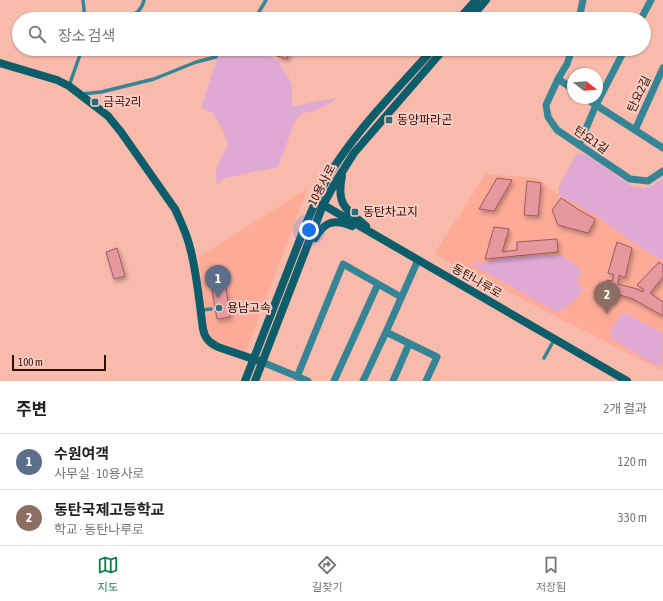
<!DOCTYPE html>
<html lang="ko">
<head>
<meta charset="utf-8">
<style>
	body { margin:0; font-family:"Asap Condensed","Noto Sans KR",sans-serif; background:#f6f6f6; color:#222 }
	.compass { position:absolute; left:567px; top:68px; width:36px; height:36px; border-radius:50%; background:#fff; box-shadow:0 1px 3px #0004; rotate:107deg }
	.scale { position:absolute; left:12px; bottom:10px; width:94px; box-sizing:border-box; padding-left:4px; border:2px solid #2b100a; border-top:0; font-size:11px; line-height:14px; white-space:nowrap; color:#2b100a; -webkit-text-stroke:3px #faccc0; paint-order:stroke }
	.you { position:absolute; left:309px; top:230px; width:14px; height:14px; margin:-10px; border:3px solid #fff; border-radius:50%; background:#1a73e8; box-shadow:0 0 0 6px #1a73e833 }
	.badge { display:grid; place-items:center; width:26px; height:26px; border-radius:50%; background:#0b8043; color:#fff; font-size:13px; font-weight:700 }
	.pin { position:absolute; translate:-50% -33px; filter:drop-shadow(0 1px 2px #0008) }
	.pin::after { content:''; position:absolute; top:21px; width:14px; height:12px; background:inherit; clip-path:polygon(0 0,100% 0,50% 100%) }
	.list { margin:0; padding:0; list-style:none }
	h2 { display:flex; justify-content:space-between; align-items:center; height:52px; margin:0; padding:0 16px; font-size:17px }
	h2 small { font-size:13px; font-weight:400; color:#767676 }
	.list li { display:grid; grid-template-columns:26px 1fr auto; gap:12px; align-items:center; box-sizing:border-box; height:56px; padding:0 16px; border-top:1px solid #e0e0e0 }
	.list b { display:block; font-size:15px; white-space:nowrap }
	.list p { margin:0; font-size:13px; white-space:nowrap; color:#767676 }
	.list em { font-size:13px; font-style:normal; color:#767676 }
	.icon { flex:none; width:22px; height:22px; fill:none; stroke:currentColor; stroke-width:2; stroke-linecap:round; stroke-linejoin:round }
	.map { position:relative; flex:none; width:663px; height:381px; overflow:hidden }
	.search { position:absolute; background:#fff; box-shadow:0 1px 3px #0004; left:12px; right:12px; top:12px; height:44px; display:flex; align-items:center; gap:10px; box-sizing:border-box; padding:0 14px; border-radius:22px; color:#767676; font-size:15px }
	.sheet { height:164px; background:#fff }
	nav { display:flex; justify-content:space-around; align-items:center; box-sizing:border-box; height:56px; border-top:1px solid #e0e0e0; background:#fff; font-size:11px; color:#767676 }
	nav a { display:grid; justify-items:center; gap:2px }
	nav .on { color:#0b8043 }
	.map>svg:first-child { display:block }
	.built { fill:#fdab97 }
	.green { fill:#dfa9d3 }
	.building { fill:#e5999f; stroke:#9d585e; filter:url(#shadow) }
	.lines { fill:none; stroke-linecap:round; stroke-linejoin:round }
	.lane { stroke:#358596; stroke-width:3.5 }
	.street { stroke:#358596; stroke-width:7 }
	.secondary { stroke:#0e5d6b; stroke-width:8 }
	.poi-dot { fill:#276d7c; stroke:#faccc0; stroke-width:1.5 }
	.labels { text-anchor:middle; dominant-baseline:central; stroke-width:4; stroke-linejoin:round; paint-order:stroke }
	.street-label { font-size:12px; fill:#2b100a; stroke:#faccc0 }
	.poi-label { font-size:12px; fill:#2b100a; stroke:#faccc0; text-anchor:start }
</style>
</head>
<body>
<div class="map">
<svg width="663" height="381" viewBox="0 0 663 381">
	<defs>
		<filter id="shadow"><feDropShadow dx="2" dy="3" stdDeviation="2" flood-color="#0004"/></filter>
	</defs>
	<rect width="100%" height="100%" fill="#f7baab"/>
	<path class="built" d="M486 174 537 178 559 195 595 215 635 244 663 261V367L661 370 434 254Z
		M307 189 246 352 215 341 207 330 199 257Z"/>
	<path class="green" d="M225 53 259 55 272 57 279 62 292 84V105L295 106 335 98V100L319 109 301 114 294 123 278 167 225 178 218 184C211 172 222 156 228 146L223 130 212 112 201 108 217 59Z
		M579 153C590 154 620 178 630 185 642 191 653 187 663 178V261L635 244 595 215 559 195V186L576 155Z
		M561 255 582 270 577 281 583 291 574 301 558 313 471 264 483 263 508 257Z
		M621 314H628L663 334 662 365H655L611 338 610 333Z"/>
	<path class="building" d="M279 49H290L287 59 277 56Z
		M497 178 512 180 494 211 479 209Z
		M527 181 541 183 538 216 524 215Z
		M561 198 579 210 595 219 593 224 588 233 558 225 552 210Z
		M494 227 509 229 502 252 517 250V242L557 239 558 252 485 259Z
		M617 242 632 248 625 278 619 275 618 284 637 289 642 292 644 290 637 285 659 262 663 265V277L650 293 663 302V316L633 299 603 290 607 280 612 281 614 275 608 273Z
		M117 248 125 276 114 279 106 252Z
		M226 288 230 317 217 319 212 290Z"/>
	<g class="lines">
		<path class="lane" d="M83 0 85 19
			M122 19C133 15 141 13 144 0
			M254 19 256 17 266 0
			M69 86 82 49
			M82 94 101 92 154 79 196 62 216 57 220 49
			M201 310 211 309
			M544 358 554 340"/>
		<path class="street" d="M579 19 583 0
			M641 19 651 0
			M572 49 567 64 558 79 546 105 548 117 557 130 630 179 648 181 663 171
			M558 79 573 89
			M585 98 663 148
			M635 130 663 68
			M579 145 596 105 625 49
			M386 332 418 260
			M262 362 308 381
			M297 377 343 264 401 297
			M334 381 378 284
			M363 381 386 332 437 357 426 381
			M393 381 409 344"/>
		<path class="secondary" d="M459 19 476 0
			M470 19 486 0
			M0 63 57 80 69 86 108 116 121 132 175 209C180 220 186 232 189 244 197 271 199 301 203 329 205 339 210 343 218 347L262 362
			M342 176C336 205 346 209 366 226
			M320 203 627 381
			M315 238C325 221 334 219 352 226
			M245 381 306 224C315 203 324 181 338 161 365 121 400 86 433 49
			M255 381 323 205 335 183 354 153 444 49"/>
	</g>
	<g class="poi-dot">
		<rect x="91" y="98" width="8" height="8" rx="2"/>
		<rect x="385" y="116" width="8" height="8" rx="2"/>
		<rect x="351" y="208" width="8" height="8" rx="2"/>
		<circle cx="219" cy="308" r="4"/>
	</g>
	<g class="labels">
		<g class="street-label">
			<text transform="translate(639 94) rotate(-65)">탄요2길</text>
			<text transform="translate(591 140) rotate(34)">탄요1길</text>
			<text transform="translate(322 185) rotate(-62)">10용사로</text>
			<text transform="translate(477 281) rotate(30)">동탄나루로</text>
		</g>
		<g class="poi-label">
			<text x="103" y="102">금곡2리</text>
			<text x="397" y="120">동양파라곤</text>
			<text x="363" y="212">동탄차고지</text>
			<text x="227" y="308">용남고속</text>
		</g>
	</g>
</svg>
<svg class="compass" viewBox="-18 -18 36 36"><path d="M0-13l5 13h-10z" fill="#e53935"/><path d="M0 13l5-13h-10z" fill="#767676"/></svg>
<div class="scale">100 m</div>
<div class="you"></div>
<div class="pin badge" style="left:218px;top:298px;background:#5c6f8a">1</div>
<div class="pin badge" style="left:607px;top:314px;background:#8d6e63">2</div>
<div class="search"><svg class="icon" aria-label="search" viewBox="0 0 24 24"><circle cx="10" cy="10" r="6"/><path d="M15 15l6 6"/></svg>장소 검색</div>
</div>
<section class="sheet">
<h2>주변<small>2개 결과</small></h2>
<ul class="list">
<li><span class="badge" style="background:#5c6f8a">1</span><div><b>수원여객</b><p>사무실 · 10용사로</p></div><em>120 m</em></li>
<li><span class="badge" style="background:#8d6e63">2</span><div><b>동탄국제고등학교</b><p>학교 · 동탄나루로</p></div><em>330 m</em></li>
</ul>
</section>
<nav>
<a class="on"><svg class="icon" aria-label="map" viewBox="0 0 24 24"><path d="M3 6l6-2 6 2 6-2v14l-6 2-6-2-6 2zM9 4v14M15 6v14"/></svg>지도</a>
<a><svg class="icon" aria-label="directions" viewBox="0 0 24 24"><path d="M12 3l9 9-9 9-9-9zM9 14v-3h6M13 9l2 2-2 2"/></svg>길찾기</a>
<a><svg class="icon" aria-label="saved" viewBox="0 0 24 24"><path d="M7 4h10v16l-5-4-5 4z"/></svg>저장됨</a>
</nav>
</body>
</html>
